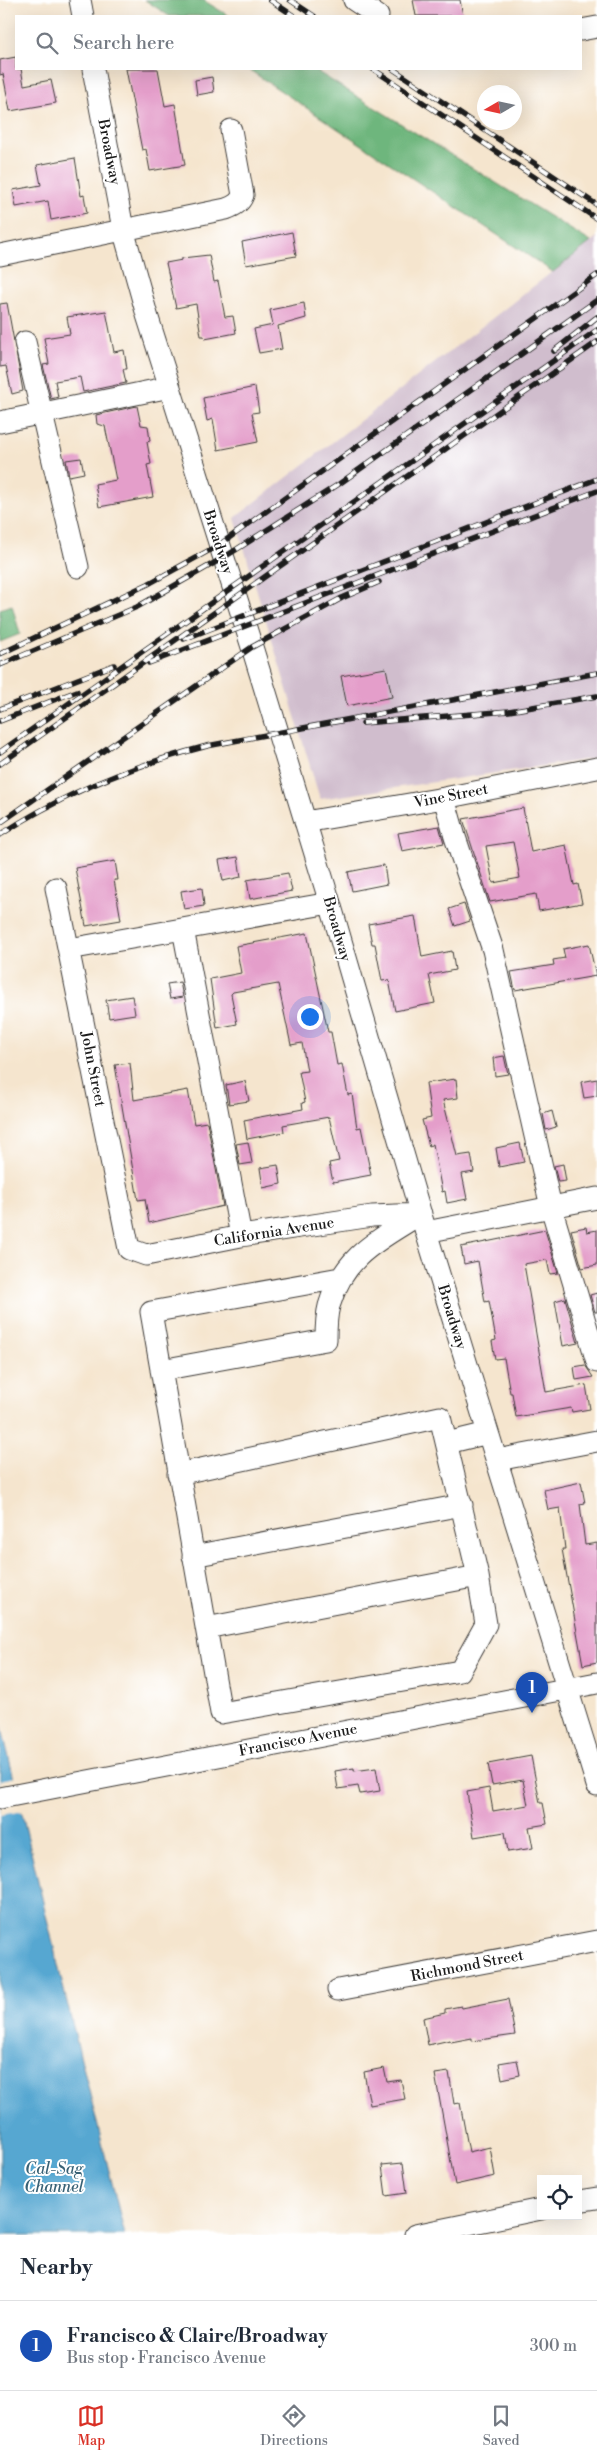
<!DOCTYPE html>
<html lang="en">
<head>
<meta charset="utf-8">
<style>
	body { margin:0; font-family:"Libre Bodoni",serif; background:#f2f2f3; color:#1f2937 }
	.controls { position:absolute; right:15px; bottom:15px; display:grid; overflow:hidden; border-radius:0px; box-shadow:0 5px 20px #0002 }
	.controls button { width:45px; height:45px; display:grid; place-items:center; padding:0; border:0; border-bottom:1px solid #e0e1e3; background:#fff; color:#1f2937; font:25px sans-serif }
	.compass { position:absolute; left:477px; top:85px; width:45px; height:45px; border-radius:50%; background:#fff; box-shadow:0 5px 20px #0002; rotate:261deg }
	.you { position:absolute; left:309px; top:1016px; width:18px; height:18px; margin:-12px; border:4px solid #fff; border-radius:50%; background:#1a73e8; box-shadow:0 0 0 8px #1a73e833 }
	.badge { display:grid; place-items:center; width:32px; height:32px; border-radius:50%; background:#d93025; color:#fff; font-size:16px; font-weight:700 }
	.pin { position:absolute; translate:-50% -41px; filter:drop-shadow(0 1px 2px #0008) }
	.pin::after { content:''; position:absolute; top:26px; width:18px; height:15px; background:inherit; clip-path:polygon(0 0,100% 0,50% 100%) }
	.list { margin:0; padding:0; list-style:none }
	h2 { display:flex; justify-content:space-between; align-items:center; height:65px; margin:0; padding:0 20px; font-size:21px }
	h2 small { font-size:16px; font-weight:400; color:#747a83 }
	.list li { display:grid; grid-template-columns:32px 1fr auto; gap:15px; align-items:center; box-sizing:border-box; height:90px; padding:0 20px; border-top:1px solid #e0e1e3 }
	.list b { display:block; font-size:19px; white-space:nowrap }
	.list p { margin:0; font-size:16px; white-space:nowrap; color:#747a83 }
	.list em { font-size:16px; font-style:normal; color:#747a83 }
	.icon { flex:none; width:28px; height:28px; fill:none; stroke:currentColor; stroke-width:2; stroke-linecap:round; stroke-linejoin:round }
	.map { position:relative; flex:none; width:597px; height:2235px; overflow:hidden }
	.search { position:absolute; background:#fff; box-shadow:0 5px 20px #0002; left:15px; right:15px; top:15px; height:55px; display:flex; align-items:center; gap:12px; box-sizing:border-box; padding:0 18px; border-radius:0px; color:#747a83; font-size:19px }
	.sheet { height:155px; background:#fff }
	nav { display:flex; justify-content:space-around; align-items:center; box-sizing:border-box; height:70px; border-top:1px solid #e0e1e3; background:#fff; font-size:14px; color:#747a83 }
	nav a { display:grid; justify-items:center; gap:2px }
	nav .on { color:#d93025 }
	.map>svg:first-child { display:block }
	.industrial { fill:#d0bdcd }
	.forest { fill:#6eb67d; stroke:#45694c }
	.water { fill:#56a7d1; stroke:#396276 }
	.pier { fill:#f5e5ce }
	.building { fill:#e49eca; fill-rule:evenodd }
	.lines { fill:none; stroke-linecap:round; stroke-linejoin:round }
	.minor-casing { stroke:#3d3a37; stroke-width:23 }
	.minor { stroke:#fff; stroke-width:21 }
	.rail-casing { stroke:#1c1c1c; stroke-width:5.5 }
	.rail { stroke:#fff; stroke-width:4; stroke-dasharray:11; stroke-linecap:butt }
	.labels { text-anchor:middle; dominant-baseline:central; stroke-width:4; stroke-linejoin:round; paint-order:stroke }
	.street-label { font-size:15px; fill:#1c1c1c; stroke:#fff }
	.water-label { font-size:16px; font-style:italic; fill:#396276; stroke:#fff }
</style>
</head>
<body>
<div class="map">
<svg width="597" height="2235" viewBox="0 0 597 2235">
	<rect width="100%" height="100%" fill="#fff"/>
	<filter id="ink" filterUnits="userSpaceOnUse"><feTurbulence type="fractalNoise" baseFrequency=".02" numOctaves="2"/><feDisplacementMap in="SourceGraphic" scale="10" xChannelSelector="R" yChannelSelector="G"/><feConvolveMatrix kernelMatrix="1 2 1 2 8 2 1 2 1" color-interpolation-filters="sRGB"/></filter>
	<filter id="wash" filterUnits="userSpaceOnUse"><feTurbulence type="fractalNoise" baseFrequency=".0096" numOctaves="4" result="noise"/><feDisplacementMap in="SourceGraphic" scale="20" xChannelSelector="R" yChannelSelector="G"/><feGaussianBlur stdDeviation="1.12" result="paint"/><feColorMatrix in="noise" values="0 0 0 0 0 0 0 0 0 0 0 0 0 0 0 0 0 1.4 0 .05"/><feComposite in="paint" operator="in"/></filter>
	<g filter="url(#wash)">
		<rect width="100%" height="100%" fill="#f5e5ce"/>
		<path class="industrial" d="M597 237V758L320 799 235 518Z"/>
		<path class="forest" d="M145 0H203L229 16H169Z
			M248 69H313L591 242 553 272Z
			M12 605 20 634 0 642V609Z"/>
		<path class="water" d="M0 1720 62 1982 125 2235H0Z"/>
		<path class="pier" d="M16 1777 24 1811 0 1815V1780Z"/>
		<g id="blocks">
			<path class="building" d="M413 0H460L463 16H416Z
				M16 57V69H21L24 85 51 80 56 103 10 111 3 74 0 75V60Z
				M126 69H158L165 106 175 104 185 165 150 171 146 149 142 150Z
				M212 77 214 92 197 95 195 80Z
				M75 158 81 196 84 195 87 213 51 220 48 201 16 207 13 190 41 185 37 165Z
				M292 232 296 256 246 265 242 242Z
				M209 255 214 282 218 281 225 317 233 316 236 333 205 339 204 336H201L196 304 176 308 166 263 182 260V258Z
				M7 303 23 391 12 394 6 366 0 367V304Z
				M304 303 306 318 278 326 282 349 259 353 254 329 273 325 270 310Z
				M106 311 114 352 124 350 127 369H123L126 383 83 392 80 377 55 381 58 397 51 399 43 365 49 364 44 338 70 334 67 317Z
				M255 387 259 412 252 413 258 442 218 450 213 419 207 421 203 398Z
				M137 406 141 425 148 426 150 441 147 442 151 464 147 465 153 497 99 507 95 484 116 480 105 426 97 424 96 415Z
				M81 458 84 473 69 476 66 460Z
				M386 668 392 697 347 706 341 676Z
				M523 808 531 852 566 845 574 885 578 884 582 903 539 911 536 894 490 902 463 819ZM513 842 520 878 493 883 486 846Z
				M439 826 444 843 402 851 398 833Z
				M238 857 241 877 223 881 219 860Z
				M115 861 118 880H114L121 920 86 926 75 868Z
				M384 865 387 884 352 891 348 872Z
				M288 873 292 891 250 899 247 880Z
				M202 888 204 906 184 909 181 891Z
				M464 904 470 921 455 926 449 909Z
				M415 916 422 957 452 951 455 970 429 975 435 1003 395 1011 389 980 382 981 375 944H372L368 924Z
				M307 933 328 1032H331L337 1065 342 1064 348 1095 352 1094 357 1128 361 1127 371 1175 333 1182 329 1163 339 1161 329 1117 283 1125 284 1132 247 1139 244 1120 303 1109 302 1103 305 1102 299 1072 307 1071 302 1043 291 1045 278 984 233 992 231 994 237 1024 217 1028 210 979 241 973 236 946Z
				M589 944 596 976 515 990 511 972 554 965 553 960 565 958 563 949Z
				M180 982 183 997 170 999 167 984Z
				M132 996 135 1014 109 1018 106 1000Z
				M504 1056 508 1074 495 1076 493 1058Z
				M130 1063 134 1100 188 1090 194 1124 207 1122 223 1206 149 1223 145 1199 138 1200 115 1065Z
				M456 1079 458 1098 443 1100 457 1156 471 1154 474 1172 462 1174 467 1199 447 1203 445 1191 442 1192 433 1144 429 1146 422 1120 431 1118 426 1083Z
				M597 1079V1096L584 1098 581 1082Z
				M245 1081 249 1101 229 1104 226 1085Z
				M552 1111 556 1127 546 1130 543 1114Z
				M248 1142 252 1163 240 1165 236 1144Z
				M520 1143 524 1162 499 1167 496 1148Z
				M563 1164 566 1181 558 1182 554 1166Z
				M278 1165 281 1184 263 1188 260 1168Z
				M586 1227 587 1232 597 1230V1265L582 1268 571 1230Z
				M545 1230 558 1273 550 1274 547 1260 524 1264 546 1392 586 1385 590 1409 572 1412 571 1408 516 1417 512 1393H510L504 1358 495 1359 492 1341 496 1340 489 1301 485 1302 478 1261 464 1264 461 1247Z
				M597 1293V1312H595L590 1295Z
				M565 1298 578 1343 563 1346 555 1301Z
				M585 1365 593 1377 576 1380 574 1367Z
				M581 1482 585 1503 580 1504 585 1545 597 1543V1662L583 1665 562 1549H565L560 1508 548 1510 544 1490Z
				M531 1756 540 1803H543L547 1824 529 1827 533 1848 508 1852 505 1832 474 1837 467 1792 489 1788 493 1811 528 1805 523 1780 492 1785 488 1764Z
				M354 1768V1771L376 1768 380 1791 360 1794 358 1786 338 1789 335 1771Z
				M508 1999 515 2035 472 2041V2038L451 2042 450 2040 428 2045 423 2018 445 2013V2009L461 2006 462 2008Z
				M517 2060 520 2075 502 2079 499 2063Z
				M384 2068 387 2082 401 2080 405 2099 370 2105 364 2072Z
				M449 2072 454 2104 460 2103 469 2152 490 2147 495 2176 455 2185 435 2074Z
				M403 2163 407 2193 386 2196 382 2165Z"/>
		</g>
	</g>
	<g filter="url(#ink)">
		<use href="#blocks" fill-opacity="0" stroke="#3d3a37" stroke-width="1"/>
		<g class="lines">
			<g class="minor-casing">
				<path id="minor" d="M80 0 83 16
					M354 0 378 16
					M581 30 597 27
					M93 69 123 229 147 315 252 647 330 903 426 1232 597 1785
					M0 255 226 209C234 206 240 203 243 195L231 130
					M25 342 78 567
					M0 422 170 387
					M444 798 455 837 493 950 551 1207 597 1362
					M305 822 444 798 597 768
					M56 888 129 1249 146 1255 241 1236 372 1216 421 1214
					M183 929 241 1236
					M69 949 330 903
					M426 1232 597 1198
					M161 1370 326 1340C326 1329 326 1317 329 1306 344 1255 379 1240 420 1214
					M447 1443 488 1433
					M497 1460 597 1441
					M178 1474 440 1417 478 1576 486 1624 460 1671 221 1713 151 1312 340 1278
					M193 1556 462 1505
					M206 1628 478 1576
					M0 1798 597 1683
					M338 1990 597 1941
					M578 2201 597 2198
					M415 2235 541 2209"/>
			</g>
			<use href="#minor" class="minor"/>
			<g class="rail-casing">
				<path id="rail" d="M270 0 294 16
					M290 0 314 16
					M373 69 597 219
					M393 69 597 205
					M554 351 597 317
					M184 639 597 479
					M0 654 148 584 219 545 597 275
					M149 663 597 491
					M0 665 137 607 223 558 339 484 597 300
					M0 709 114 665
					M0 721 77 691
					M363 723 509 711 597 696
					M0 752 597 330
					M0 764 597 342
					M0 823 252 647 342 598 379 582
					M0 835C64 793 134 765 207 746L597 673"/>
			</g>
			<use href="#rail" class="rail"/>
		</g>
	</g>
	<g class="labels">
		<g class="street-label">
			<text transform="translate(109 152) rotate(79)">Broadway</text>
			<text transform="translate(218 542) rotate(72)">Broadway</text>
			<text transform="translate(451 796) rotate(-11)">Vine Street</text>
			<text transform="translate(337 929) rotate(74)">Broadway</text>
			<text transform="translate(93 1069) rotate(79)">John Street</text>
			<text transform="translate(274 1232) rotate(-9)">California Avenue</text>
			<text transform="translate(452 1317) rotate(73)">Broadway</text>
			<text transform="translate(298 1740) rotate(-11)">Francisco Avenue</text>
			<text transform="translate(467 1966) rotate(-11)">Richmond Street</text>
		</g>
		<g class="water-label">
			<text x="54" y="2169">Cal-Sag<tspan x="54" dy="18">Channel</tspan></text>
		</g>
	</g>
</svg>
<div class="controls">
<button><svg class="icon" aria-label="locate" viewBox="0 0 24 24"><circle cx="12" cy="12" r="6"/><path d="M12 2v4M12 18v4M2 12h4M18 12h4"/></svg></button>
</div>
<svg class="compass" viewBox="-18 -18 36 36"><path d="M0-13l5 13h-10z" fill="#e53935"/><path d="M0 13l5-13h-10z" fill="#747a83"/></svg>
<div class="you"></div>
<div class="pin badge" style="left:532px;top:1713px;background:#1a4fb4">1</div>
<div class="search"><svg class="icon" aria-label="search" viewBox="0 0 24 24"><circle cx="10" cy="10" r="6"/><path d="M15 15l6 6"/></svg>Search here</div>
</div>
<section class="sheet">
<h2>Nearby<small></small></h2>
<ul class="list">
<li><span class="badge" style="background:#1a4fb4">1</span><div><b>Francisco &amp; Claire/Broadway</b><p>Bus stop · Francisco Avenue</p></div><em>300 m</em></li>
</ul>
</section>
<nav>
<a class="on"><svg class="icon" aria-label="map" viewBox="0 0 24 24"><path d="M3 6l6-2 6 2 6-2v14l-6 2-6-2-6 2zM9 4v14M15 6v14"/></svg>Map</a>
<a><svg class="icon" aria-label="directions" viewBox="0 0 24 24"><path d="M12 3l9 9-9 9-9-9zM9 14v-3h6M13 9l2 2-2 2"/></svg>Directions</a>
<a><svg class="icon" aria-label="saved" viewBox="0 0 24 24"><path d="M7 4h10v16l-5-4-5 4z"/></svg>Saved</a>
</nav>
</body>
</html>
